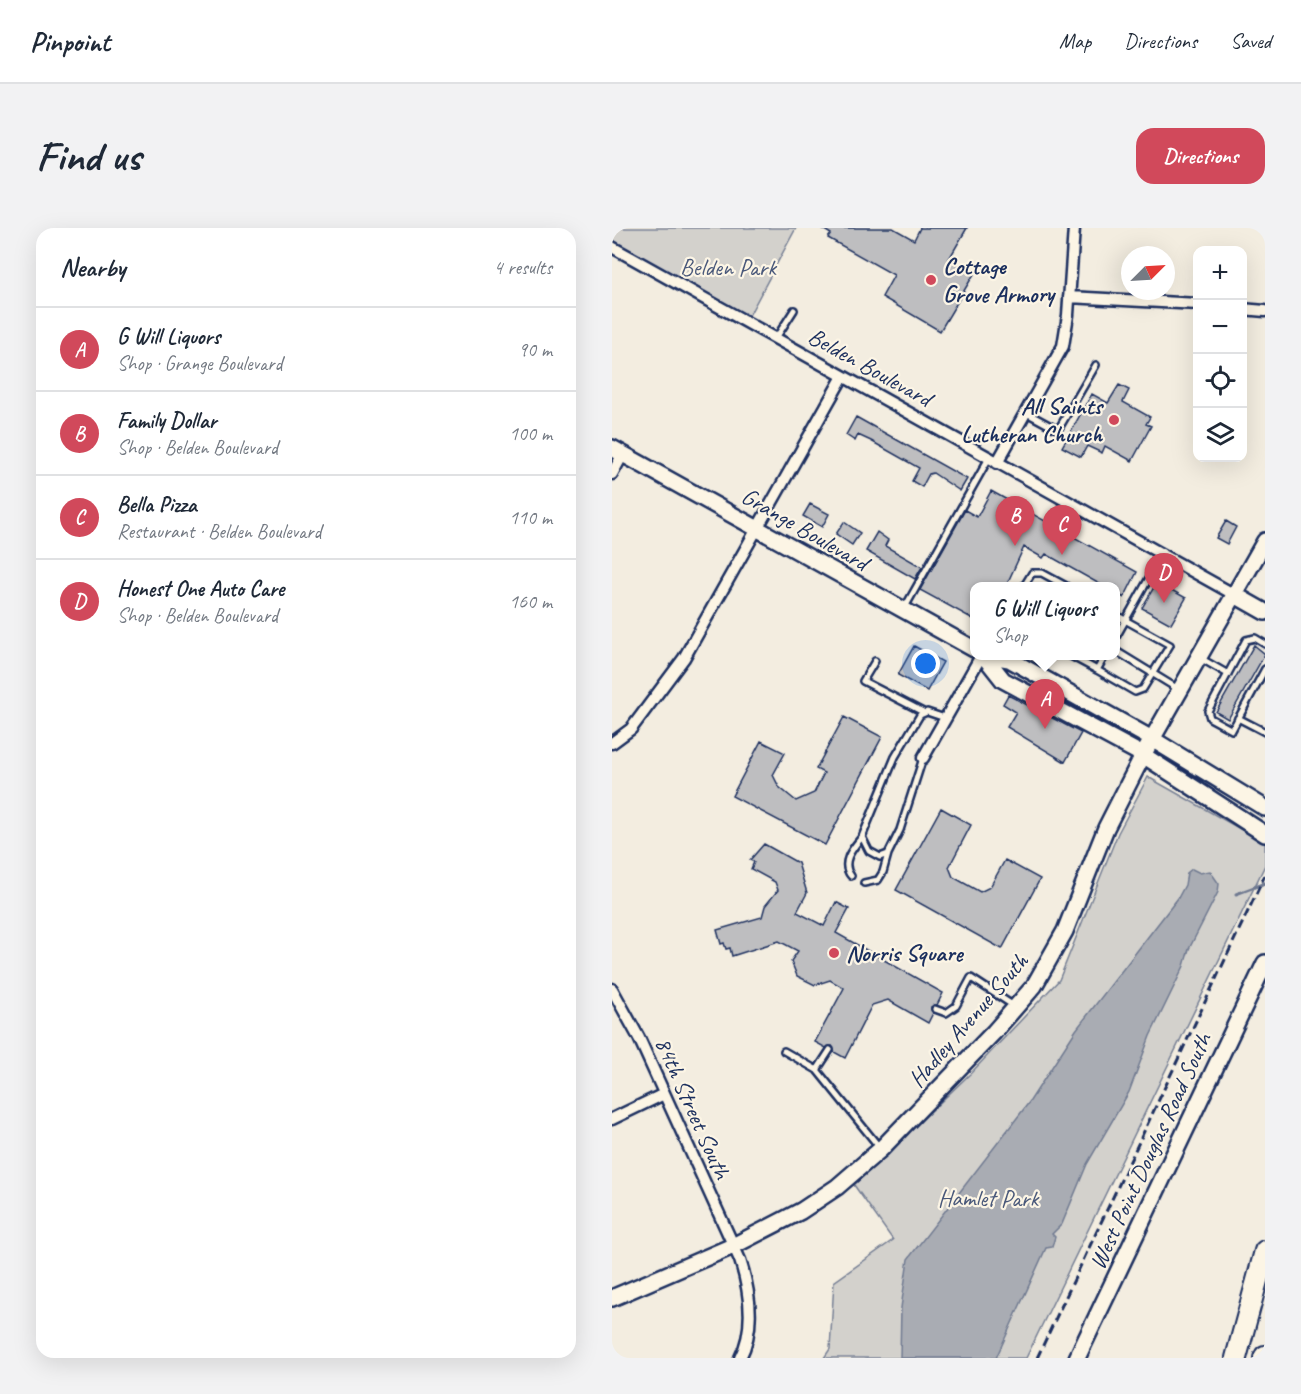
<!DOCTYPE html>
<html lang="en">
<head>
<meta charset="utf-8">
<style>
	body { margin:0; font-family:Caveat,sans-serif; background:#f2f2f3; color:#1f2937 }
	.controls { position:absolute; right:18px; top:18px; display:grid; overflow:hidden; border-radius:12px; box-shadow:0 6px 24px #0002 }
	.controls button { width:54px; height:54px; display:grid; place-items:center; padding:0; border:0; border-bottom:2px solid #e0e1e3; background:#fff; color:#1f2937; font:30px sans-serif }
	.compass { position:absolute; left:509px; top:18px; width:54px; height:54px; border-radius:50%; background:#fff; box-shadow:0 6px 24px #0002; rotate:66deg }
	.you { position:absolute; left:314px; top:436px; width:21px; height:21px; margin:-15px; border:4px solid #fff; border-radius:50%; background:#1a73e8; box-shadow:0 0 0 9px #1a73e833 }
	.badge { display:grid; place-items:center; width:39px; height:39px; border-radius:50%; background:#d1495b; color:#fff; font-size:20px; font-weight:700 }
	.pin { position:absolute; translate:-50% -50px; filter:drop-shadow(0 2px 3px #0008) }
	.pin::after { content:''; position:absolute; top:32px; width:21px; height:18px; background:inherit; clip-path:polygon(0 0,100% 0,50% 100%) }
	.popup { position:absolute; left:358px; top:354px; width:150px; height:78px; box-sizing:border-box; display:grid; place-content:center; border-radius:12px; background:#fff; filter:drop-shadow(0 2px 4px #0005); font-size:20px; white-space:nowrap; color:#747a83 }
	.popup b { font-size:22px; color:#1f2937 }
	.popup::after { content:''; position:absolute; left:50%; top:100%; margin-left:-12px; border:12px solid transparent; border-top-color:#fff }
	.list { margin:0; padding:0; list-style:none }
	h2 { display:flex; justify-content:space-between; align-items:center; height:78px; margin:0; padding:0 24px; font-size:26px }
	h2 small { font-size:20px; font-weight:400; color:#747a83 }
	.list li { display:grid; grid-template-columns:39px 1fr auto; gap:18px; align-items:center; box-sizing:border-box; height:84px; padding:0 24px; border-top:2px solid #e0e1e3 }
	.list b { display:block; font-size:22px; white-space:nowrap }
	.list p { margin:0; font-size:20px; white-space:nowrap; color:#747a83 }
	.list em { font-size:20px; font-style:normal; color:#747a83 }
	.icon { flex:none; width:33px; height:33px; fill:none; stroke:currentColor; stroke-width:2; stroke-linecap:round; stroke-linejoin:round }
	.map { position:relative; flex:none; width:653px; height:1130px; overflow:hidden; border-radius:18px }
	header { display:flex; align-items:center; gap:36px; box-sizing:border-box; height:84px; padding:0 30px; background:#fff; border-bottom:2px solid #e0e1e3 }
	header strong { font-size:28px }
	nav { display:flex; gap:33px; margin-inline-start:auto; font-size:21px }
	.intro { display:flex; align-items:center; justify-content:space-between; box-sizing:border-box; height:144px; padding:0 36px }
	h1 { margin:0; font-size:42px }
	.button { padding:15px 27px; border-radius:18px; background:#d1495b; color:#fff; font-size:21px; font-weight:700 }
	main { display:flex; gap:36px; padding:0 36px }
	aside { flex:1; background:#fff; border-radius:18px; box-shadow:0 6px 24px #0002 }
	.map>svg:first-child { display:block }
	.green { fill:#d3d1cc; stroke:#778095; stroke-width:1.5 }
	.water { fill:#a9acb3; stroke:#707a91; stroke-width:1.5 }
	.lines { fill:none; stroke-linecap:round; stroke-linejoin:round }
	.stream { stroke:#707a91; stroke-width:3 }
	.building { fill:#bebec0; stroke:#1b2f5e; stroke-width:1.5 }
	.lane-casing { stroke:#1b2f5e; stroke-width:10 }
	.street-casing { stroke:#1b2f5e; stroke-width:15 }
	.secondary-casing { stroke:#1b2f5e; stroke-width:20 }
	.highway-casing { stroke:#1b2f5e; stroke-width:24 }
	.lane { stroke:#fcf5e5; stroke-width:5 }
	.street { stroke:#fcf5e5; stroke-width:10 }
	.secondary { stroke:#fcf5e5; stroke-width:15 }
	.highway { stroke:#fcf5e5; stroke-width:20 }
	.rail { stroke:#1b2f5e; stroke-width:3; stroke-dasharray:9 4.5; stroke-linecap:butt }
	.poi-dot { fill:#d1495b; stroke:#fcf5e5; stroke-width:2 }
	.labels { text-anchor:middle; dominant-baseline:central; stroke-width:4.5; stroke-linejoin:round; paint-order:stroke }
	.poi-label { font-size:24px; font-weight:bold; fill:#1b2f5e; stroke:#fcf5e5; text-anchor:start }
	.park-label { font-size:24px; fill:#49587a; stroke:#fcf5e5 }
	.street-label { font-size:24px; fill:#1b2f5e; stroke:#fcf5e5 }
</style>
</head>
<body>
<header>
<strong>Pinpoint</strong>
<nav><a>Map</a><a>Directions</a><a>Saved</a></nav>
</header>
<div class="intro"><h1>Find us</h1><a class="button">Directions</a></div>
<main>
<aside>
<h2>Nearby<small>4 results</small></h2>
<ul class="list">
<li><span class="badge">A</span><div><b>G Will Liquors</b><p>Shop · Grange Boulevard</p></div><em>90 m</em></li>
<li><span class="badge">B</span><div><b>Family Dollar</b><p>Shop · Belden Boulevard</p></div><em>100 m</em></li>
<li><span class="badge">C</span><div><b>Bella Pizza</b><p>Restaurant · Belden Boulevard</p></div><em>110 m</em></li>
<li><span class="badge">D</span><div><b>Honest One Auto Care</b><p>Shop · Belden Boulevard</p></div><em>160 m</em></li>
</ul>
</aside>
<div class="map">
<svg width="653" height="1130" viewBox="0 0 653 1130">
	<rect width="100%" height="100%" fill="#f3ede0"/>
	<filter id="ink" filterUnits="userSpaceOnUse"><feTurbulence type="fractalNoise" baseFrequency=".0167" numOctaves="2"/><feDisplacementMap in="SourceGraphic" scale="12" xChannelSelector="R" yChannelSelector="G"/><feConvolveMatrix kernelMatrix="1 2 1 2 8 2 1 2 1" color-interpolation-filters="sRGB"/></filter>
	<g filter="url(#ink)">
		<path class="green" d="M0 0H184L133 95 0 19Z
			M536 549 653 615V637L414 1130H212L218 1121 222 1054 281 1012 242 957 359 845 447 752 506 605Z"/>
		<path class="water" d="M580 641 588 645 598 643 607 656 606 664 577 721 572 738 538 808 517 864 475 936 450 996 440 1006 443 1009 440 1019 434 1020 384 1130H288L289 1080 296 1031 418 873 464 802 566 670 573 657 575 645Z"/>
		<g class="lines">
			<path class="stream" d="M624 666 653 655"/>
		</g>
		<path class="building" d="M209 0H281L302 12 308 0H355L337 31 362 46 328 103 270 69 282 47 216 10 219 6Z
			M507 157 517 162 511 174 538 189 534 196 539 198 520 233 493 218 490 225 475 218 469 229 450 219 480 166 496 175Z
			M244 189 355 251 348 263 321 245 317 246 310 259 300 253 307 240 259 213 246 207 243 213 234 207Z
			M379 263 525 344 512 370 504 365V358H491L434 326 431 330 412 319 394 358H363V392L308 362 353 282 365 289Z
			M198 276 217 286 210 299 191 288Z
			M614 293 624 299 615 316 604 310Z
			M232 294 248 305 240 317 224 306Z
			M265 304 276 312 273 318 310 339 303 351 254 323Z
			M545 354 574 370 559 396 530 380Z
			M642 417 653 426 616 491 604 484Z
			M302 418 331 434 315 463 286 447Z
			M396 467 469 505 453 534 395 499 404 484 391 476Z
			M232 489 270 509 213 617 120 568 149 513 173 525 161 547 167 559 184 573 202 565 212 545 204 541Z
			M329 580 359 597 337 639 341 649 368 664 378 659 393 632 428 651 390 721 284 662Z
			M152 616 186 635 195 665 185 684 212 698 224 674 237 681 224 705 331 765 325 777 319 779 321 785 316 795 276 772 260 777 233 830 222 824 220 818 214 820 203 814 232 760 218 752 203 757 185 748 179 733 186 723 167 713 120 728 118 720 114 721 112 715 109 716 105 702 150 689 153 678 166 662 163 654 139 641 142 634 138 632Z"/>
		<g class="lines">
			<g class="lane-casing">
				<path id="lane" d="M164 110 182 82
					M413 184 446 202 484 137
					M412 358 420 345H430L454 358
					M292 381 377 230
					M504 409 550 327
					M653 416 643 410 634 412 596 483 598 490 620 502 653 441
					M504 423 566 461
					M459 428 485 442 493 428
					M588 430 616 446
					M263 433 251 453 311 484
					M485 442 523 464 531 461 558 417 504 387
					M626 490 653 504
					M311 530 288 602 276 626 268 629 257 623 250 609 283 529 308 487 315 484 333 490
					M239 648C228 634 241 620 250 609
					M252 655 266 652 271 644 276 626
					M323 781 334 785 344 778 359 750 402 778
					M172 823 205 842 268 920
					M205 842 218 822"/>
			</g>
			<g class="street-casing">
				<path id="street" d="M0 19 623 367
					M457 69 586 76
					M630 81 653 83
					M385 235 451 118 456 87 462 0
					M0 246 11 226
					M0 515 19 501 72 430 230 150
					M311 530 369 428
					M0 761 27 810 128 1032C138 1063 144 1099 128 1130
					M0 891 52 866"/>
			</g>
			<g class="secondary-casing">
				<path id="secondary" d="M0 220 362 421
					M623 367 653 384
					M372 428 391 452 531 527 653 606
					M379 428 397 431 540 511 653 580
					M0 1070 121 1018 189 983 225 959 269 921 382 804 422 758 453 703 494 600 531 527 653 313
					M465 1130 653 735"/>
			</g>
			<g class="highway-casing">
				<path id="highway" d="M624 1130 653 1023
					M652 1130 653 1128"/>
			</g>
			<use href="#lane" class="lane"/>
			<use href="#street" class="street"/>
			<use href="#secondary" class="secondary"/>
			<use href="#highway" class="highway"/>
			<path class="rail" d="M425 1130 653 647"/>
		</g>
	</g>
	<g class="poi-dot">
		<circle cx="319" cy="52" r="6"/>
		<circle cx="502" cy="192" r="6"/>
		<circle cx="222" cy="725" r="6"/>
	</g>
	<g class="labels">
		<g class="poi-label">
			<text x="331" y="38">Cottage<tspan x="331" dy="28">Grove Armory</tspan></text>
			<text x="490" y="178" text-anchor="end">All Saints<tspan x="490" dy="28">Lutheran Church</tspan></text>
			<text x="234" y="725">Norris Square</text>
		</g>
		<g class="park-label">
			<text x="116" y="39">Belden Park</text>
			<text x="376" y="970">Hamlet Park</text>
		</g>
		<g class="street-label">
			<text transform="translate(258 139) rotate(29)">Belden Boulevard</text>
			<text transform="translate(193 301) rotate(30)">Grange Boulevard</text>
			<text transform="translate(356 792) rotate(-49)">Hadley Avenue South</text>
			<text transform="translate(81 880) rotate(66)">84th Street South</text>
			<text transform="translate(538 923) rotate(-65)">West Point Douglas Road South</text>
		</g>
	</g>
</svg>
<div class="controls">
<button>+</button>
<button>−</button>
<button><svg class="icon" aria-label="locate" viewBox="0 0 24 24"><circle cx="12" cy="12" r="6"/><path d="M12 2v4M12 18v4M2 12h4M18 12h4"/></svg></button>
<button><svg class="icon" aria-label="layers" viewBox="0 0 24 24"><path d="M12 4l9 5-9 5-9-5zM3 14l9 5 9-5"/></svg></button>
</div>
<svg class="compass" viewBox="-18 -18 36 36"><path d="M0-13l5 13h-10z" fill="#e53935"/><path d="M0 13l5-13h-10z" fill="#747a83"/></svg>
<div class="you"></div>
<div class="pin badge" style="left:433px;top:501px">A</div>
<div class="popup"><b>G Will Liquors</b>Shop</div>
<div class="pin badge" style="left:403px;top:318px">B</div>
<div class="pin badge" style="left:450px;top:327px">C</div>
<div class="pin badge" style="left:552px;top:375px">D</div>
</div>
</main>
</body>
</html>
